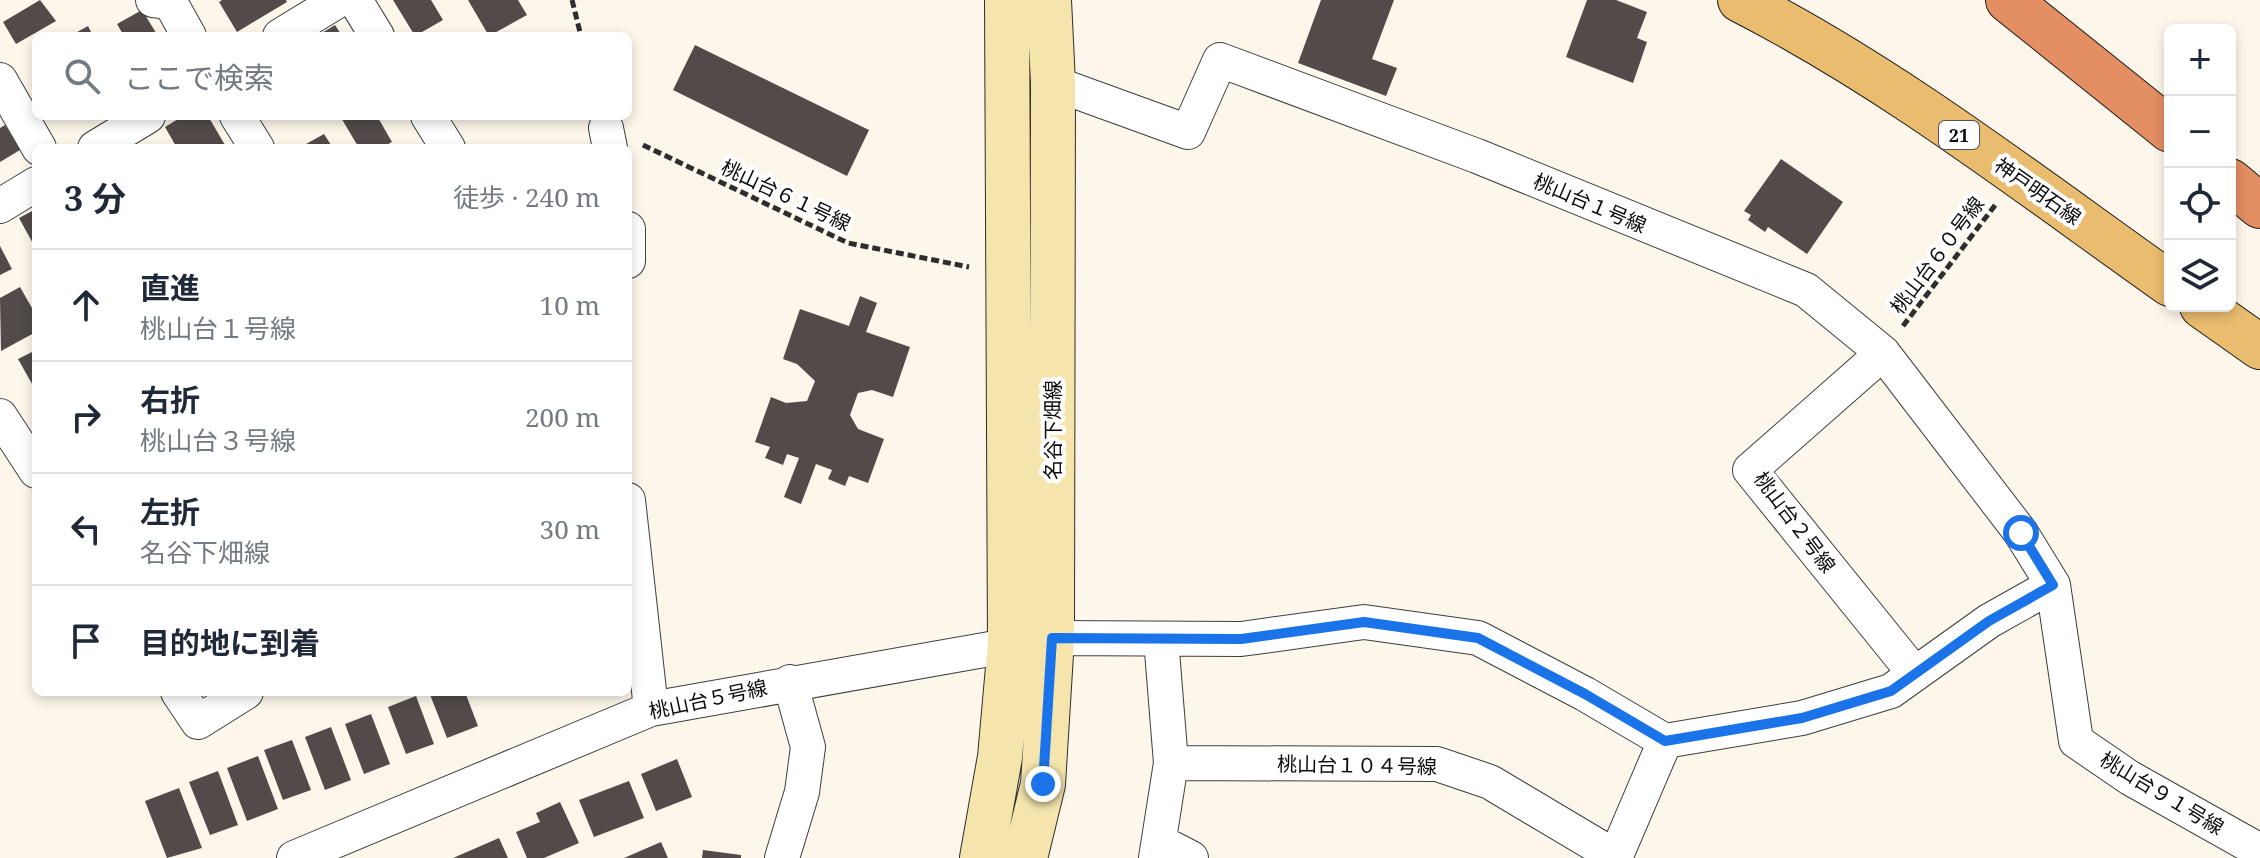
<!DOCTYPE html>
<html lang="ja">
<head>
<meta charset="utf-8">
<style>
	body { margin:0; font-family:"Noto Serif","Noto Sans JP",serif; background:#f2f2f3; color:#1f2937 }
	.controls { position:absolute; right:24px; top:24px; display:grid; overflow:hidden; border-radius:12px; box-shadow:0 4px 12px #0003 }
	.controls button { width:72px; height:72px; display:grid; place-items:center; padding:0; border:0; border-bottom:2px solid #e0e1e3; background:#fff; color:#1f2937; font:40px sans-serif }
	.stop { position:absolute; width:24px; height:24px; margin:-18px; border:6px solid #1a73e8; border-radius:50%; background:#fff }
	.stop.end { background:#1a73e8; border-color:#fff; box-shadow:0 2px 8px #0008 }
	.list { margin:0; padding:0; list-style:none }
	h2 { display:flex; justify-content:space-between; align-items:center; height:104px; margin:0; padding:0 32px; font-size:34px }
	h2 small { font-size:26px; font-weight:400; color:#747a83 }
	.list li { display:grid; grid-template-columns:52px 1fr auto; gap:24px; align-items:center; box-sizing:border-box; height:112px; padding:0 32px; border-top:2px solid #e0e1e3 }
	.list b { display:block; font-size:30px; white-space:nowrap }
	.list p { margin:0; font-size:26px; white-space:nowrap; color:#747a83 }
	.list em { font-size:26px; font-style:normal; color:#747a83 }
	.icon { flex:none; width:44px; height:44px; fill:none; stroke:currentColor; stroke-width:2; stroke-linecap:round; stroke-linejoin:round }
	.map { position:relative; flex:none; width:2260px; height:858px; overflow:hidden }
	.search { position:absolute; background:#fff; box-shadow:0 4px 12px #0003; left:32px; top:32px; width:600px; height:88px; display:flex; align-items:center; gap:20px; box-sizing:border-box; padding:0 28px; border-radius:12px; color:#747a83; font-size:30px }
	.panel { position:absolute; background:#fff; box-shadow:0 4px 12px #0003; left:32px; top:144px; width:600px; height:552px; border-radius:12px }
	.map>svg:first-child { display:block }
	.building { fill:#524b49 }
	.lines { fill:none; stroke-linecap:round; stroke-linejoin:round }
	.street-casing { stroke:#3e3e3e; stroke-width:36 }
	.secondary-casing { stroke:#2d2d2d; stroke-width:46 }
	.primary-casing { stroke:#1c1c1c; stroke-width:46 }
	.highway-casing { stroke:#1c1c1c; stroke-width:46 }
	.path { stroke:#2d2d2d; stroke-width:5; stroke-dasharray:8 4; stroke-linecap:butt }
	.street { stroke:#fff; stroke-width:34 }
	.secondary { stroke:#f5e5ad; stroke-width:44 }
	.primary { stroke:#e9bc6f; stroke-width:44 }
	.highway { stroke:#e38e63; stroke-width:44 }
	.route { stroke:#1a73e8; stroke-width:10 }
	.labels { text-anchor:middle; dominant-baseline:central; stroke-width:8; stroke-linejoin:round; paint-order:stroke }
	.shield { fill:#fff; stroke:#545454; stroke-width:2 }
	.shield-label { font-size:18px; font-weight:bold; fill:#0b0b0b }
	.street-label { font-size:20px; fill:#0b0b0b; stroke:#fff }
</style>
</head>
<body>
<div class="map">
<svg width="2260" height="858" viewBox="0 0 2260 858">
	<rect width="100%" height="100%" fill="#fdf7eb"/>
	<path class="building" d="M40 0 56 21 16 44 3 22Z
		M222 0H286L287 2 237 32 219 2Z
		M393 0H431L443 20 415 36Z
		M468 0H518L527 15 489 36Z
		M1321 0H1394L1372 59 1397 68 1386 96 1298 63Z
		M1587 0H1616L1647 12 1637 38 1647 42 1633 83 1566 57Z
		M142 10 158 36H124L117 24Z
		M335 25 342 36H317Z
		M88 26 93 36H70Z
		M695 45 869 130 847 176 673 90Z
		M183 116H208L225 145 219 148H177L165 127Z
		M340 116H377L392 142 381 148H359Z
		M5 125 20 150 0 162V128Z
		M324 134 333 148H299Z
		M1781 159 1843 202 1807 254 1768 227 1765 232 1748 220 1751 215 1744 211Z
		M36 209V249L19 218Z
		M0 246 12 269 0 275Z
		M20 287 36 315V332L1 351 0 298Z
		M860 296 877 303 866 332 910 347 893 397 872 390 858 393 850 415 858 429 884 439 868 483 849 476 845 486 828 479 832 470 816 464 801 504 784 497 799 458 787 454 783 465 765 458 770 447 755 442 771 397 786 403 807 401 815 381 797 364 783 359 800 309 849 326Z
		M36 350V391L18 359Z
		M429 692H465L478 726 447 738Z
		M416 696 434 744 406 754 388 707Z
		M371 714 390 764 364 774 345 724Z
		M331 727 351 780 325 790 305 737Z
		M292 740 311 790 283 800 264 750Z
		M258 756 278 809 247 821 227 768Z
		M677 759 692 797 656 811 641 774Z
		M218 771 238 825 210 835 189 782Z
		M629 781 644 818 594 837 579 800Z
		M179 788 202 848 167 858 145 801Z
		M560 802 579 843 544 858H527L516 832 540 822 536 813Z
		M499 838 508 858H453Z
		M661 842 668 858H624Z
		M703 850 741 855V858H702Z"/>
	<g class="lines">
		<g class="street-casing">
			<path id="street" d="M153 0 170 2 189 36
				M355 0 377 36
				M280 36 339 0
				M0 80 39 148
				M1053 83 1188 132 1220 60 1477 156 1806 290 1883 353 2021 533 2053 585 2076 741 2130 778 2260 851
				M237 116 257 148
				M428 116 448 148
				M606 128 610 148
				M95 148 148 116
				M0 206 36 184
				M628 229V261
				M1883 353 1750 470 1915 674
				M0 416 36 471
				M628 500 651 709
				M178 692 198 722 246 692
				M1171 763 1437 764 1490 782 1616 857
				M1160 842 1191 858
				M294 858 651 709 1052 638 1241 639 1364 622 1478 638 1585 694 1665 741 1802 718 1891 691 1989 621 2053 585
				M782 858 802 792 808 747 790 682
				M1156 858 1171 763 1161 639
				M1615 858 1665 741"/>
		</g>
		<g class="secondary-casing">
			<path id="secondary" d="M982 858 1000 757 1010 645 1007 0
				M1025 858 1043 784 1052 638 1053 83 1049 0"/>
		</g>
		<g class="primary-casing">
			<path id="primary" d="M1740 0C1893 78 2030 185 2170 284
				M2202 306 2260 347"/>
		</g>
		<g class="highway-casing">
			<path id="highway" d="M2008 0 2170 130
				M2230 181 2260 206"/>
		</g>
		<path class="path" d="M572 0 581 36
			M643 145 848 243 969 267
			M1903 326 1996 204"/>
		<use href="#street" class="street"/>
		<use href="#secondary" class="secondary"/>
		<use href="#primary" class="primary"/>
		<use href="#highway" class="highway"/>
	</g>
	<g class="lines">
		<path class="route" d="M1043 784 1052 638 1241 639 1364 622 1478 638 1585 694 1665 741 1802 718 1891 691 1989 621 2053 585 2021 533"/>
	</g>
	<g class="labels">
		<rect class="shield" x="1939" y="121" width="40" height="28" rx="6"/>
		<g class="shield-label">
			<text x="1959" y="135">21</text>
		</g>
		<g class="street-label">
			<text transform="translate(2038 191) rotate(35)">神戸明石線</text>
			<text transform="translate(786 195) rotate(25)">桃山台６１号線</text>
			<text transform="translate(1590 203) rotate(23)">桃山台１号線</text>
			<text transform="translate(1937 255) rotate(-53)">桃山台６０号線</text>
			<text transform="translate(1052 430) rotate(-90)">名谷下畑線</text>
			<text transform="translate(1795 522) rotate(53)">桃山台２号線</text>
			<text transform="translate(708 699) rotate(-12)">桃山台５号線</text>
			<text transform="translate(1357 765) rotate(1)">桃山台１０４号線</text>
			<text transform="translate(2162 793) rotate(31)">桃山台９１号線</text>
		</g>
	</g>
</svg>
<div class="controls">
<button>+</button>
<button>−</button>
<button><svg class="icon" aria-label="locate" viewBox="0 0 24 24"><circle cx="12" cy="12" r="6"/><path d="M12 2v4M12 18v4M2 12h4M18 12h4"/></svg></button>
<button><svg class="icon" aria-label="layers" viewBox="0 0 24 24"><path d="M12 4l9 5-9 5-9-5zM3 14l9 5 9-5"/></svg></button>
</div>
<div class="stop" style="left:2021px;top:533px"></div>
<div class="stop end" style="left:1043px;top:784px"></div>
<div class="search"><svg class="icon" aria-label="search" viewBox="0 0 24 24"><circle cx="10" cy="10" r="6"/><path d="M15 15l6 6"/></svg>ここで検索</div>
<section class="panel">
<h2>3 分<small>徒歩 · 240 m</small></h2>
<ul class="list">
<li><svg class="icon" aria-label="ahead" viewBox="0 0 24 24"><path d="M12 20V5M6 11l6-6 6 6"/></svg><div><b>直進</b><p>桃山台１号線</p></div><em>10 m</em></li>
<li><svg class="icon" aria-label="right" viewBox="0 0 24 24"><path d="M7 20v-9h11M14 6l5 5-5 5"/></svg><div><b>右折</b><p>桃山台３号線</p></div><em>200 m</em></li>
<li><svg class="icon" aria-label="left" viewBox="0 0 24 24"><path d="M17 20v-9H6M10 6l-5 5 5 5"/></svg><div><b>左折</b><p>名谷下畑線</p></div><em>30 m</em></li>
<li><svg class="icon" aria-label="arrive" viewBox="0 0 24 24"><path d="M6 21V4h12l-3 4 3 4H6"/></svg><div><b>目的地に到着</b></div></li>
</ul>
</section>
</div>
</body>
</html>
